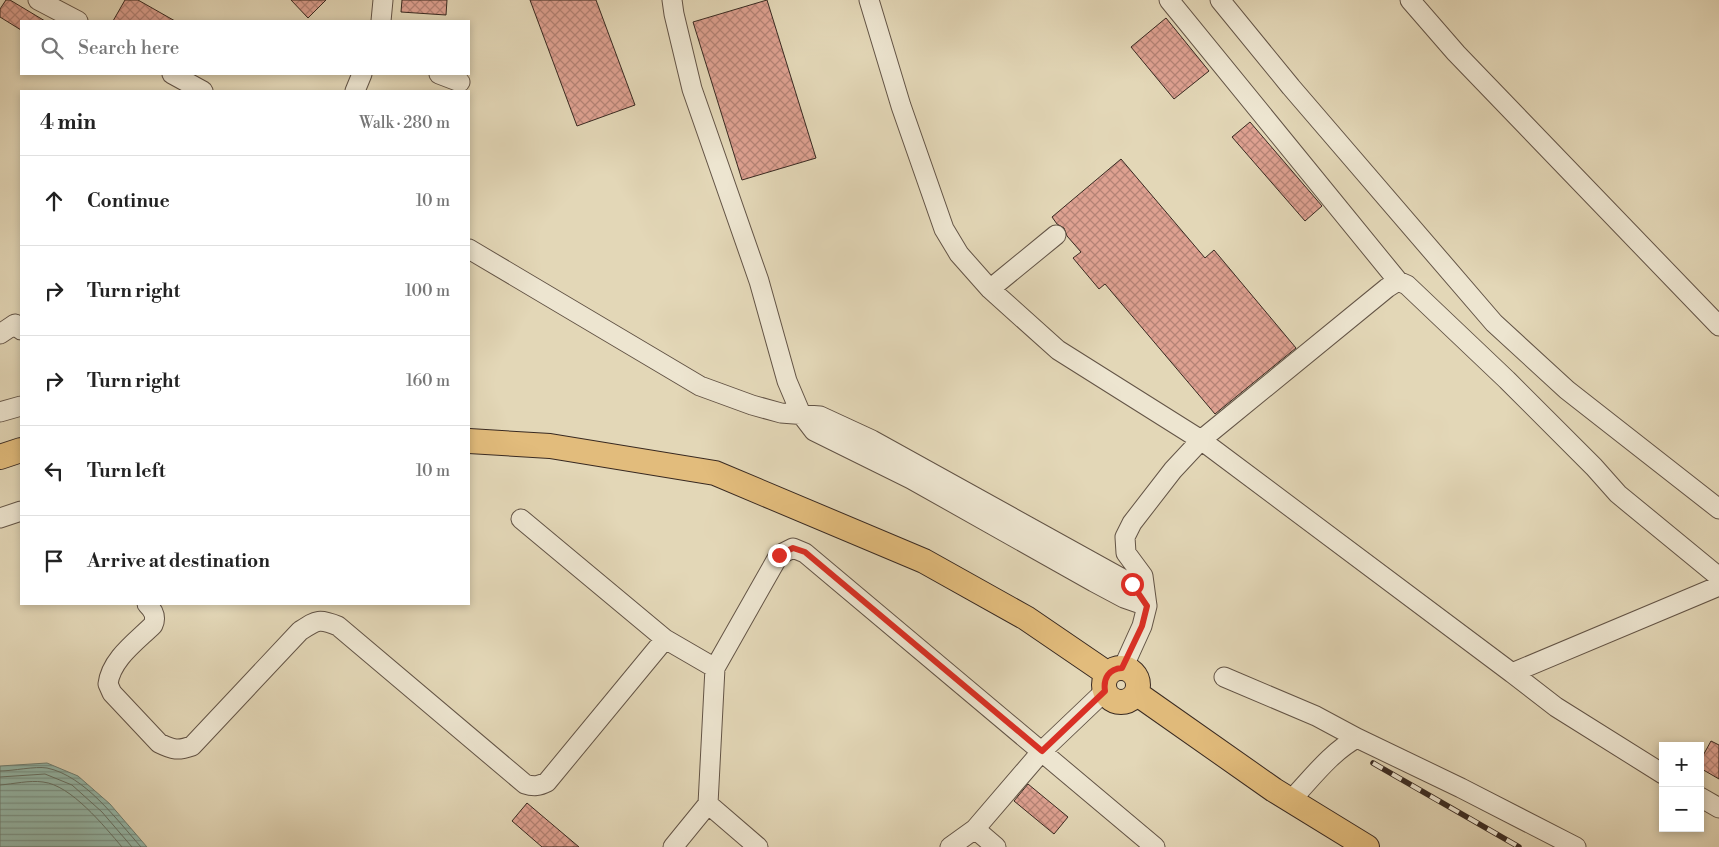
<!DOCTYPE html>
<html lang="en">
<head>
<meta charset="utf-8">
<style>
	body { margin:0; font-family:"Libre Bodoni",serif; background:#f2f2f2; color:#222 }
	.controls { position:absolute; right:15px; bottom:15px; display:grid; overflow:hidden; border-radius:0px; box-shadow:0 2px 8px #0003 }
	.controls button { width:45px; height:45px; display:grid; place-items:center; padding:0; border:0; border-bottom:1px solid #e0e0e0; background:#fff; color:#222; font:25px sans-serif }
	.stop { position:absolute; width:15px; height:15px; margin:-11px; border:4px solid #d93025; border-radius:50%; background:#fff }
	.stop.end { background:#d93025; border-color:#fff; box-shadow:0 1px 5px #0008 }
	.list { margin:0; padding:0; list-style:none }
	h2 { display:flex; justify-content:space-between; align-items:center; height:65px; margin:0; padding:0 20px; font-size:21px }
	h2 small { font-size:16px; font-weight:400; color:#767676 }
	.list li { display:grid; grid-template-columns:32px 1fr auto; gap:15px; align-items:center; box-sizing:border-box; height:90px; padding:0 20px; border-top:1px solid #e0e0e0 }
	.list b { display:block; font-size:19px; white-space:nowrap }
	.list em { font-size:16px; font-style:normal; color:#767676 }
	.icon { flex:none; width:28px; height:28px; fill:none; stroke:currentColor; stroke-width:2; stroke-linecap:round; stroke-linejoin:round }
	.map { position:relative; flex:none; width:1719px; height:847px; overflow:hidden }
	.search { position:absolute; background:#fff; box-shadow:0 2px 8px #0003; left:20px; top:20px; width:450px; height:55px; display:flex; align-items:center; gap:12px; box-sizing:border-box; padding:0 18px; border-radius:0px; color:#767676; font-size:19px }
	.panel { position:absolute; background:#fff; box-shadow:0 2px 8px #0003; left:20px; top:90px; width:450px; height:515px; border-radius:0px }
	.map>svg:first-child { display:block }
	.water { fill:url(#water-rules); stroke:#708074 }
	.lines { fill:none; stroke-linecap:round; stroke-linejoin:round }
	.shore { stroke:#667266; stroke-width:1 }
	.building { fill:url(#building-cross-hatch); stroke:#382921 }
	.minor-casing { stroke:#635446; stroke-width:21 }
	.major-casing { stroke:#382921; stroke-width:26 }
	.minor { stroke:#ede5d0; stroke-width:19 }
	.major { stroke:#e2bc7c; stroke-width:24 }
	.rail-casing { stroke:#382921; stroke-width:5.5 }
	.rail { stroke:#ede5d0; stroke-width:4; stroke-dasharray:11; stroke-linecap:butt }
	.route { stroke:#d93025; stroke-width:6 }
</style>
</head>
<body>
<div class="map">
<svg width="1719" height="847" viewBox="0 0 1719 847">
	<defs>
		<pattern id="water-rules" width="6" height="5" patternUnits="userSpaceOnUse" patternTransform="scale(1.25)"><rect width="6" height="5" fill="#95baac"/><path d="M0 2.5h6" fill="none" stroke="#7b978c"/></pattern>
		<pattern id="building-cross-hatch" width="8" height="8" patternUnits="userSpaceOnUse" patternTransform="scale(1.25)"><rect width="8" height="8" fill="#dea191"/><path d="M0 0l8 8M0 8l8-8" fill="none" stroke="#b58376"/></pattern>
	</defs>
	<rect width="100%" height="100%" fill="#e3d7b7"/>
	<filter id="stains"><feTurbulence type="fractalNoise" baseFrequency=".004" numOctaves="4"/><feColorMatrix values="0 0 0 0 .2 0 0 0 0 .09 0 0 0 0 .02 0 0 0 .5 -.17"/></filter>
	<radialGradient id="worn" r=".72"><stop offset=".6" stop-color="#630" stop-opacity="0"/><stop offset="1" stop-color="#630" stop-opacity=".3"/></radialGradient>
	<path class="water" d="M47 763 78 776 110 804 147 847H0V766Z"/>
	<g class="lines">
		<path class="shore" d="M0 771C13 771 35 766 47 768 85 776 116 819 141 847
			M0 777 45 774 72 785 102 812 132 847
			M0 785C14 784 29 780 43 782 71 785 104 826 122 847"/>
	</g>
	<path class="building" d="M6 0H10L45 21H21V30L0 17V9Z
		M125 0H138L175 21H113Z
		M291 0H326L308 18Z
		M402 0H447L446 15 401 12Z
		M530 0H596L635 105 577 126Z
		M767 0 816 158 742 180 693 22Z
		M1166 18 1209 71 1174 99 1131 47Z
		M1250 122 1322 206 1305 221 1232 137Z
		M1121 159 1205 258 1214 250 1296 348 1215 414 1105 284 1099 289 1073 258 1081 252 1067 236 1064 228 1057 224 1052 217Z
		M1711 741 1719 745V779L1700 768V761Z
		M1028 784 1068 817 1054 834 1014 801Z
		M527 803 579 847H542L512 821Z"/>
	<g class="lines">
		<g class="minor-casing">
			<path id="minor" d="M38 0 78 21
				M672 0 674 14 692 89 759 281 787 381 801 414 814 431 911 479 1094 582 1124 598 1147 606
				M869 0 901 106 944 229 959 254 990 289 1058 350 1201 440 1512 673 1719 586
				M1169 0 1398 281
				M1220 0 1291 87 1494 323 1567 390 1719 509
				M1410 0 1456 53 1719 326
				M381 21 383 0
				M172 74 203 91
				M439 74 460 82
				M355 91 362 74
				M469 249 700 386 752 405 781 413 820 416 872 440 1132 584 1147 605
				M990 289 1056 235
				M0 334 15 324 21 330
				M0 412 21 406
				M0 518 21 511
				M521 519 665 639 715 668
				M147 604C153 610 157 616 153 625 137 641 111 659 108 684L112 693 159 743C173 750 178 751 192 746L300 631C317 620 319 618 338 626L525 784C534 787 539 786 547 782L665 639
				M1123 668 1142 626 1147 606 1143 576 1126 553 1125 537 1132 523 1173 470 1201 440 1387 288 1398 281 1407 285 1507 380 1594 467 1618 494 1719 577
				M1512 673 1556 707 1663 774
				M1224 677 1316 716 1357 738
				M1700 797 1719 808
				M1291 800C1311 779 1331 752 1357 738L1461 788 1576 847
				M708 804 715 668 779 555 793 548 805 553 1155 847
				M673 847 708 804 758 847
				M950 847 975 829
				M996 847 975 829 1042 751 1105 691"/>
		</g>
		<g class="major-casing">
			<path id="major" d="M469 441 550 446 715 473 924 561 1026 618 1108 674
				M0 457 21 450
				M1104 685a17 17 0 1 1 34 0a17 17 0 1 1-34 0Z
				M1136 693 1274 790 1367 847"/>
		</g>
		<use href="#minor" class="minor"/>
		<use href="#major" class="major"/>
		<g class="rail-casing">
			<path id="rail" d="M1373 763 1519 847"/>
		</g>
		<use href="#rail" class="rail"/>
	</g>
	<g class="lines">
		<path class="route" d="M779 555 793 548 805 552 1042 751 1105 691C1103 678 1109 669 1122 668L1142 626 1147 606 1132 584"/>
	</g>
	<rect width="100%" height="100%" filter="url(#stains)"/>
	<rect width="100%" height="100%" fill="url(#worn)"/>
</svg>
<div class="controls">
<button>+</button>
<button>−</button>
</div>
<div class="stop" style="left:1132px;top:584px"></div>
<div class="stop end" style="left:779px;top:555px"></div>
<div class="search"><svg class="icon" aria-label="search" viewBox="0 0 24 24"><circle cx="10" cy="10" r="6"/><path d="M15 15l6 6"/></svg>Search here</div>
<section class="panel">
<h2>4 min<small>Walk · 280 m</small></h2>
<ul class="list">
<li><svg class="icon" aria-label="ahead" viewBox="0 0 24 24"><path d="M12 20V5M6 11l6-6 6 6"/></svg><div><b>Continue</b></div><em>10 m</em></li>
<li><svg class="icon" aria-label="right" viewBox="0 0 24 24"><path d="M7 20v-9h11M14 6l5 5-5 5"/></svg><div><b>Turn right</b></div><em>100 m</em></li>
<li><svg class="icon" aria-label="right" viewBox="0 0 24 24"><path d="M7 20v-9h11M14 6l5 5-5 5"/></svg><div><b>Turn right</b></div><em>160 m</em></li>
<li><svg class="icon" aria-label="left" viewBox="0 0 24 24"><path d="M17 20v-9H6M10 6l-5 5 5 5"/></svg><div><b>Turn left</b></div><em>10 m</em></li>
<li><svg class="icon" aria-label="arrive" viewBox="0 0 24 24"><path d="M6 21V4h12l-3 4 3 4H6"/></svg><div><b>Arrive at destination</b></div></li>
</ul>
</section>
</div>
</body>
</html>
